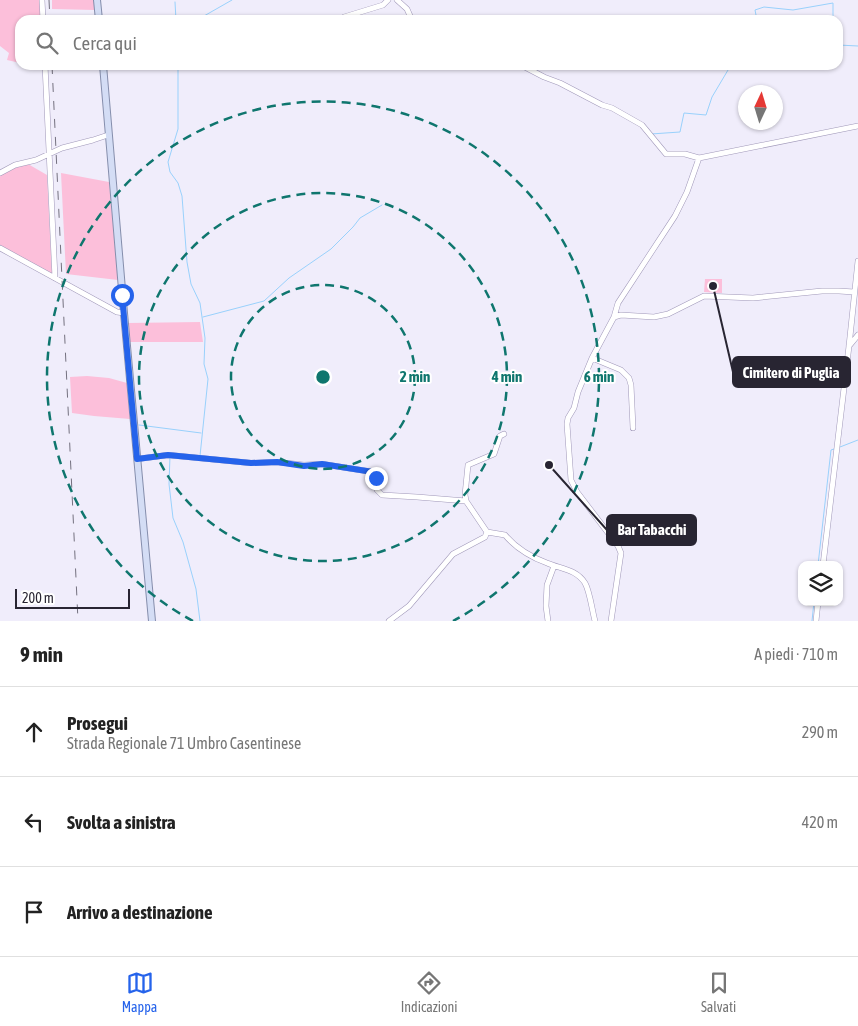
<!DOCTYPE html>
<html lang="it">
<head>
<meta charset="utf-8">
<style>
	body { margin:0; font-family:"Asap Condensed",sans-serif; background:#f2f2f2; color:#222 }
	.controls { position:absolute; right:15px; bottom:15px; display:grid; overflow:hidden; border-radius:10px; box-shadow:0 1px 4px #0004 }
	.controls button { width:45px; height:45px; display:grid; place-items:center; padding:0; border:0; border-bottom:1px solid #e0e0e0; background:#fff; color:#222; font:25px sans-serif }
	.compass { position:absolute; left:738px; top:85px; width:45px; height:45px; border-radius:50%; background:#fff; box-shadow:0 1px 4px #0004; rotate:4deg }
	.scale { position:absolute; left:15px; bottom:12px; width:115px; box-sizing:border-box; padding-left:5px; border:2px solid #282532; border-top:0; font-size:14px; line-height:18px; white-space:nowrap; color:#282532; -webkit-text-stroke:4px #fff; paint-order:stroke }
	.stop { position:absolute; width:15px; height:15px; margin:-11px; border:4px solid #2563eb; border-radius:50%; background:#fff }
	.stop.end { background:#2563eb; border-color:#fff; box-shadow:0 1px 5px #0008 }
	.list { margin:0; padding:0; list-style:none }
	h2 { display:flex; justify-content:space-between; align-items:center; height:65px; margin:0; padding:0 20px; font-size:21px }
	h2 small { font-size:16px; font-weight:400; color:#767676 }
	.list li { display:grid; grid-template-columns:32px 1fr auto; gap:15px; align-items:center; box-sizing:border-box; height:90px; padding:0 20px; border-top:1px solid #e0e0e0 }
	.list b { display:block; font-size:19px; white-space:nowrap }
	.list p { margin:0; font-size:16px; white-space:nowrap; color:#767676 }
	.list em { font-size:16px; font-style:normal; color:#767676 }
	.icon { flex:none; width:28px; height:28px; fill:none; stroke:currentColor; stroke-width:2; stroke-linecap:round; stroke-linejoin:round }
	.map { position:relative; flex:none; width:858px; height:621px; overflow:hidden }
	.search { position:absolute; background:#fff; box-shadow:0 1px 4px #0004; left:15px; right:15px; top:15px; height:55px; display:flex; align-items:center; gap:12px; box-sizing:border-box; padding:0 18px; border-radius:15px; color:#767676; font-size:19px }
	.sheet { height:335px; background:#fff }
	nav { display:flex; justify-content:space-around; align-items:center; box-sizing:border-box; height:70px; border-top:1px solid #e0e0e0; background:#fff; font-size:14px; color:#767676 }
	nav a { display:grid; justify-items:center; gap:2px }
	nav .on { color:#2563eb }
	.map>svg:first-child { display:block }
	.green { fill:#fcbfda }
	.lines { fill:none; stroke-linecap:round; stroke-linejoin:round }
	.stream { stroke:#99d1fc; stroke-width:1 }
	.minor-casing { stroke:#a098b9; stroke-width:6 }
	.major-casing { stroke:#858eac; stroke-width:8 }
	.minor { stroke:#fff; stroke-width:5 }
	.major { stroke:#d4ddf5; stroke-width:6 }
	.rail { stroke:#74717f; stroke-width:1; stroke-dasharray:9 9; stroke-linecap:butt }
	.route { stroke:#2563eb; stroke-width:6 }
	.ring { fill:none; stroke:#0f766e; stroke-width:2.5; stroke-dasharray:9 6 }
	.centre { fill:#0f766e; stroke:#fff; stroke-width:2.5 }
	.ring-label { font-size:15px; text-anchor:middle; font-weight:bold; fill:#0f766e; stroke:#fff; stroke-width:4; stroke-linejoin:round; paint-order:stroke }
	.leader { fill:none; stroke:#282532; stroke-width:2 }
	.callout-dot { fill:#282532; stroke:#fff; stroke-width:2 }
	.callout { fill:#282532; stroke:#282532; stroke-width:2 }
	.callout-label { font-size:15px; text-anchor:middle; font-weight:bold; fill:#fff }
</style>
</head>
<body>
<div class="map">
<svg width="858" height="621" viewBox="0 0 858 621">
	<rect width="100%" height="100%" fill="#f0edfb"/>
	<path class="green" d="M0 0H40L41 20H20V63L7 60 9 53 0 46Z
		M52 0H94L95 10 52 9Z
		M28 164 47 175 52 274 0 245V176C7 169 18 167 28 164Z
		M61 173 109 182 118 280 66 274Z
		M705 279H722V293L704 292Z
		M200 322 203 342H130L128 323Z
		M87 376 109 378 127 383 130 419 94 416 72 413 70 377Z"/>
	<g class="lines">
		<path class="stream" d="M175 2 176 20
			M197 20 232 0
			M757 20 755 10 764 7 793 10 833 3V20
			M838 45 858 46
			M178 65V129L168 162 170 172 178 183 182 196 187 262 191 284 200 303 205 338 204 364 208 379 200 456
			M527 65 538 71
			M651 134 680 132 684 113 706 115 712 97 731 65
			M203 317 264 301 289 278 331 249 353 227 360 218 382 205
			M139 425 201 433
			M840 447 858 440
			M170 456 169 484 173 518 183 542 196 589 200 621
			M818 565 831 450 834 449
			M812 621 814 602"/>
		<g class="minor-casing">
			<path id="minor" d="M42 0 43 20
				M397 0 407 9 411 18 414 20
				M341 20 344 17 383 5 388 0
				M45 65 55 278
				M521 65 544 77 560 83 602 105 612 108 642 125 666 154H685L699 158 858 126
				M0 173 15 165 36 160 62 148 93 140 108 135
				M0 248 117 312 124 313
				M614 317 618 303 675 216 687 192 699 158
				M849 346 858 335
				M592 358 621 370 629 378 631 385 633 428
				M504 434 500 436 494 454 468 465 465 495 466 501 487 532 505 535C516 548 531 557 547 563 561 569 576 569 585 583 590 592 592 610 595 621
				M137 459 168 455 251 463 277 462 304 465 322 464 373 472 376 478 377 490 382 495 417 497 466 501
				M823 565 849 346 858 261
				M389 621 409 606 453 554 485 537 487 532
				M548 621 546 606 547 585 554 566
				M611 621 621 553 618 546 577 492 571 480 567 424 568 418 574 408 578 392 592 358 614 317 621 315 654 317 668 314 704 296 753 298 822 291H839L854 292
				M816 621 818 602"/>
		</g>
		<g class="major-casing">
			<path id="major" d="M97 0 99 20
				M103 65 124 313 152 621"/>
		</g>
		<use href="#minor" class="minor"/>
		<use href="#major" class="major"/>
		<path class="rail" d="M49 0 50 20
			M52 65 78 621"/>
	</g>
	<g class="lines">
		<path class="route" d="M122 295 137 459 168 455 251 463 277 462 304 466 322 464 373 472 376 478"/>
	</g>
	<g class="ring">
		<circle cx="323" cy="377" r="92"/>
		<circle cx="323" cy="377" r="184"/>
		<path d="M193 621A276 276 0 1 1 453 621"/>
	</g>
	<circle cx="323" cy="377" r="8" class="centre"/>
	<g class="ring-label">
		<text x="415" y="382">2 min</text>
		<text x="507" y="382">4 min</text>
		<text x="599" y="382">6 min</text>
	</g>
	<path class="leader" d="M713 286L733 372M549 465L607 530"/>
	<g class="callout-dot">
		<circle cx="713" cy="286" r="5"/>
		<circle cx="549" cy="465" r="5"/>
	</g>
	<g class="callout">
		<rect x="733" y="357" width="117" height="30" rx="5"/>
		<rect x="607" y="515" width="89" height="30" rx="5"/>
	</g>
	<g class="callout-label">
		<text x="791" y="378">Cimitero di Puglia</text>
		<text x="652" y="535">Bar Tabacchi</text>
	</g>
</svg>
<div class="controls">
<button><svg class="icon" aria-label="layers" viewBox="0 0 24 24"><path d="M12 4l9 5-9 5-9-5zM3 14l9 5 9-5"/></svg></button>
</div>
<svg class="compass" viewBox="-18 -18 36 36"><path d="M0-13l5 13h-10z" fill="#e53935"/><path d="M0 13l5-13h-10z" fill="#767676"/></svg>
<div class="scale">200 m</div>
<div class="stop" style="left:122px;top:295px"></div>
<div class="stop end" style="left:376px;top:478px"></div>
<div class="search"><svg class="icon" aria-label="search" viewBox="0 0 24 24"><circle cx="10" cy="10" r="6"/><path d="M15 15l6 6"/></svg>Cerca qui</div>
</div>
<section class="sheet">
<h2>9 min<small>A piedi · 710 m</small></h2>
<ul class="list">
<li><svg class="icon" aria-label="ahead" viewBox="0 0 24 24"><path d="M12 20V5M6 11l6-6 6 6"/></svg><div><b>Prosegui</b><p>Strada Regionale 71 Umbro Casentinese</p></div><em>290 m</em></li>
<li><svg class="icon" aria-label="left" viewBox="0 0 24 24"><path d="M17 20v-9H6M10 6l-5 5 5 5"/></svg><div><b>Svolta a sinistra</b></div><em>420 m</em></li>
<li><svg class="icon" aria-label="arrive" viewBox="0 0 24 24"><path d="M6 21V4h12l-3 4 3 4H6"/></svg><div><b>Arrivo a destinazione</b></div></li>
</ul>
</section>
<nav>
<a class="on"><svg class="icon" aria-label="map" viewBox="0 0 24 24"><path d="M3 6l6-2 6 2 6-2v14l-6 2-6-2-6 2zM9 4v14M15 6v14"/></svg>Mappa</a>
<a><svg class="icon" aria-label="directions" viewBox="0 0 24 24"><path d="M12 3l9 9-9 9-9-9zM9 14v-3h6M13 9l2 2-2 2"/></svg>Indicazioni</a>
<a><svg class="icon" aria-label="saved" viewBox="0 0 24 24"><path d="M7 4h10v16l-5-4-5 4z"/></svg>Salvati</a>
</nav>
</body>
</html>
